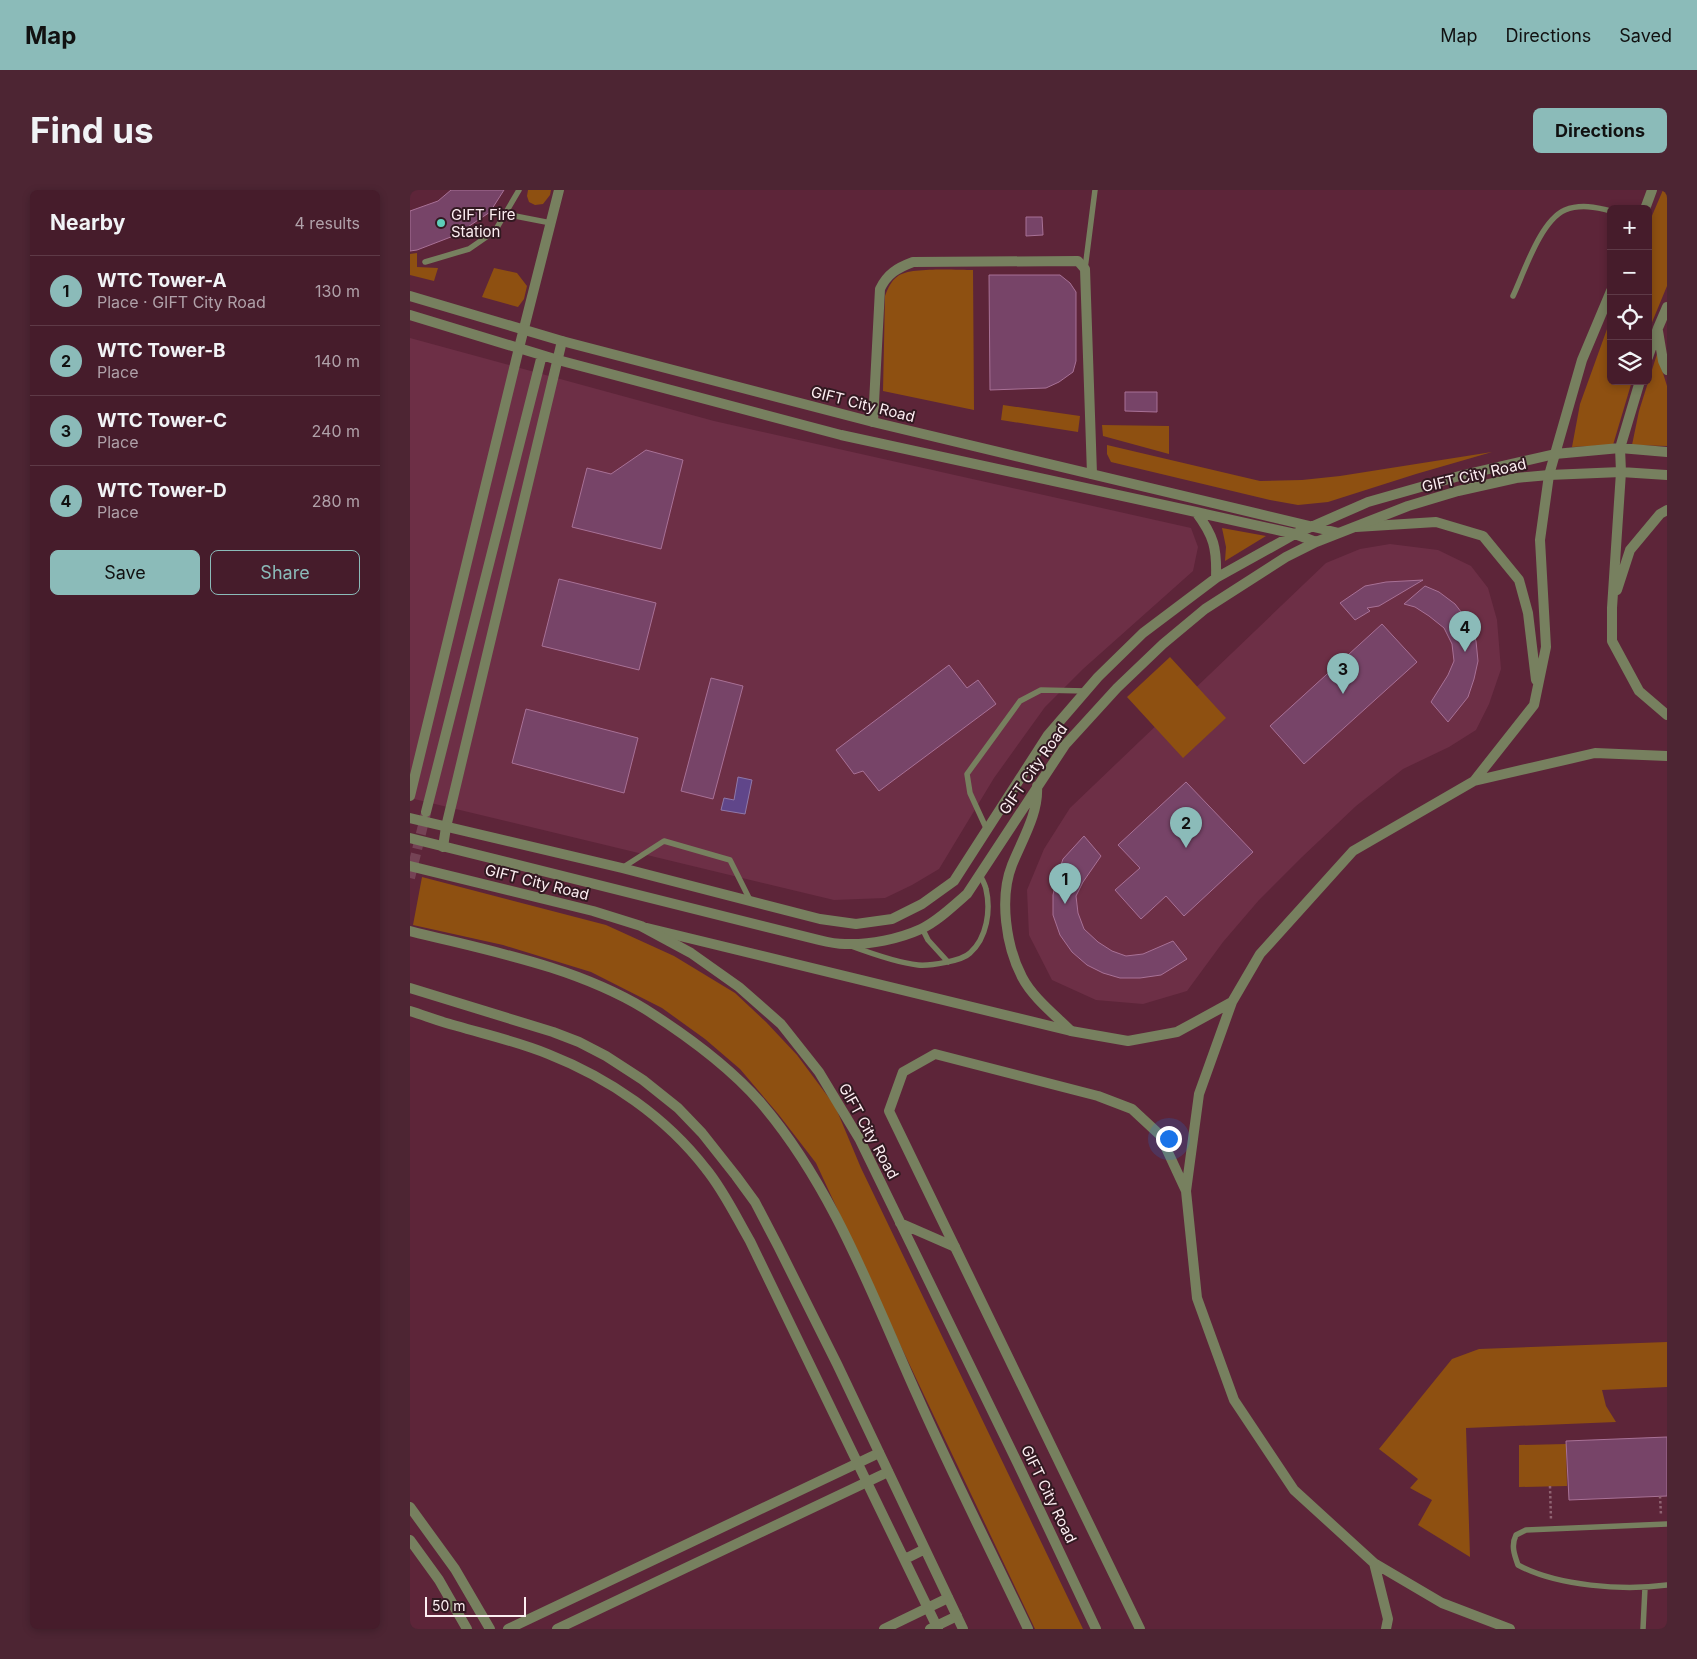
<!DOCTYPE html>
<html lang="en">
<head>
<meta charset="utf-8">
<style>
	body { margin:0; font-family:Inter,sans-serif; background:#4d2533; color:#f1f3f6 }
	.controls { position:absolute; right:15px; top:15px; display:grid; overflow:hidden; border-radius:8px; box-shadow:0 2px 8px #0003 }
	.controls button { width:45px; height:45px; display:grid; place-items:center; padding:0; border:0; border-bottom:1px solid #5e3a47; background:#461c2b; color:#f1f3f6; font:25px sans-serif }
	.scale { position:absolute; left:15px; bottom:12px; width:101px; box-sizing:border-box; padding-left:5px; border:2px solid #fdeef2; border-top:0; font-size:14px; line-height:18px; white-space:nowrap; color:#fdeef2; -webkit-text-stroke:4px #321921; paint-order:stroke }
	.you { position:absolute; left:758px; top:948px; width:18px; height:18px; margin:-12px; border:4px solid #fff; border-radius:50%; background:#1a73e8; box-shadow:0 0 0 8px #1a73e833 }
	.badge { display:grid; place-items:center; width:32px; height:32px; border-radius:50%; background:#8bbbb9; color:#111; font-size:16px; font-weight:700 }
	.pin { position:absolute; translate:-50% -41px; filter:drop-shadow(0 1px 2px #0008) }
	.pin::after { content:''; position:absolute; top:26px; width:18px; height:15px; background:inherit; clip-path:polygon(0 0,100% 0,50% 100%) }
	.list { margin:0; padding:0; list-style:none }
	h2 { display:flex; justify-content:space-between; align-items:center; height:65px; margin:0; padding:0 20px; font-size:21px }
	h2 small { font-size:16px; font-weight:400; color:#b0a1a9 }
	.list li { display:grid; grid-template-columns:32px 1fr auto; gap:15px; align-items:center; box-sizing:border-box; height:70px; padding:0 20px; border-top:1px solid #5e3a47 }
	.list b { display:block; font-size:19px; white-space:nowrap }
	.list p { margin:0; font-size:16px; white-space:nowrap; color:#b0a1a9 }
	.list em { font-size:16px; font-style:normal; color:#b0a1a9 }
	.actions { display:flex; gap:10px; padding:15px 20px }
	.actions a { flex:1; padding:11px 0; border:1px solid #8bbbb9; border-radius:8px; text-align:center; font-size:18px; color:#8bbbb9 }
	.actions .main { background:#8bbbb9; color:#111 }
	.icon { flex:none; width:28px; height:28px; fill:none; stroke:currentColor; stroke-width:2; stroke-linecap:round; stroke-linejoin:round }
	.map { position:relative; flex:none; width:1257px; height:1439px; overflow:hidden; border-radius:8px }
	header { display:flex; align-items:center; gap:30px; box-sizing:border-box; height:70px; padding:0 25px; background:#8bbbb9; color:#111 }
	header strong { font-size:24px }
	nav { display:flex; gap:28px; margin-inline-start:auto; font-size:18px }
	.intro { display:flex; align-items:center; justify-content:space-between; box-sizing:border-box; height:120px; padding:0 30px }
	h1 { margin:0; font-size:35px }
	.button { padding:12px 22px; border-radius:8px; background:#8bbbb9; color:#111; font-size:18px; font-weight:700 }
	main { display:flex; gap:30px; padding:0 30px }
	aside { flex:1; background:#461c2b; border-radius:8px; box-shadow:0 2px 8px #0003 }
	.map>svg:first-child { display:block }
	.built { fill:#6d2f46 }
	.green { fill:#8e5011 }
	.water { fill:#60468a; stroke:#8f78a9 }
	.building { fill:#774468; stroke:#a87196 }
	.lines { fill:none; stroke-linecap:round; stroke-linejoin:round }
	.tertiary-tunnel { stroke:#754355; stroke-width:10; stroke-dasharray:10 5; stroke-linecap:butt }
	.path { stroke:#8f6372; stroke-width:2.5; stroke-dasharray:2.5 2.5; stroke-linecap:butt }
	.service { stroke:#77805f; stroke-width:5.5 }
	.minor { stroke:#77805f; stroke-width:10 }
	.tertiary { stroke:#77805f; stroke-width:10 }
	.poi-dot { fill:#5dceb9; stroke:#321921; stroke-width:2 }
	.labels { text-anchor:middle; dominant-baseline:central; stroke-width:4; stroke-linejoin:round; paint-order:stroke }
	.poi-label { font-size:15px; fill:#fdeef2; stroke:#321921; text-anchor:start }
	.street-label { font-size:15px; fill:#fdeef2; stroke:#321921 }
</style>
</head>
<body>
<header>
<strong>Map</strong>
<nav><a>Map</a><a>Directions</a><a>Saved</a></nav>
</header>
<div class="intro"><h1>Find us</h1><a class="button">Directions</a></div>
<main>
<aside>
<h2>Nearby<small>4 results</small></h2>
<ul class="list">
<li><span class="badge">1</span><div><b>WTC Tower-A</b><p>Place · GIFT City Road</p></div><em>130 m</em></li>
<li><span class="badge">2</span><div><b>WTC Tower-B</b><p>Place</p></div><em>140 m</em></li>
<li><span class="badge">3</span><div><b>WTC Tower-C</b><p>Place</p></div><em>240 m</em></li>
<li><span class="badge">4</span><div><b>WTC Tower-D</b><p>Place</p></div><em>280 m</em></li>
</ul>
<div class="actions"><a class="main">Save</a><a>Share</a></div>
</aside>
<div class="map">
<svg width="1257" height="1439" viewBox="0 0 1257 1439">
	<rect width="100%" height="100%" fill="#5d2539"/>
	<path class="built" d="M0 148 304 231 781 338 788 357 783 381 673 479 635 517 584 588 529 679 502 695 475 708 424 710 0 608Z
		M980 354 1028 360 1061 376 1078 398 1087 430 1091 479 1079 514 1066 540 1039 557 993 579 946 616 892 667 849 710 813 752 777 801 733 814 686 810 642 790 619 745 617 700 634 659 660 618 916 373 950 359Z"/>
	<path class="green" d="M118 0H141L140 5 133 14 125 15 119 12 117 6Z
		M1253 0H1257V96L1238 142V35Z
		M7 63V77L28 78 24 91 0 85V64Z
		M84 78 107 83 117 96 114 109 108 117 72 107Z
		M563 80 564 220 473 201 475 106C478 98 481 91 488 86 500 77 546 80 563 80Z
		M1201 128V191H1222L1203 255 1162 257 1170 214Z
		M1247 164 1257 196V256L1222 255 1229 221Z
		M593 215 670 226 668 242 591 230Z
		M692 235 759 236V264L693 246Z
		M697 255 850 291 892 290 930 286 1082 262 1006 284 918 312 888 315 860 310 701 272 697 264Z
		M812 338 856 346 815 371 816 357Z
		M760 467 816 528 773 568 717 507Z
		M12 687 196 735 264 766 325 803 356 832 387 865 425 916 451 978 673 1439H625L486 1146 406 973 369 925 330 879 295 849 252 818 181 782 93 755 3 735Z
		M1257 1152V1197L1192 1200 1196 1216 1206 1232 1056 1238 1060 1367 1008 1335 1022 1310 1000 1298 1008 1289 969 1259 1042 1169 1069 1159Z
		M1156 1254 1157 1296 1109 1297V1255Z"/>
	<path class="water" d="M328 587 342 590 335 624 311 620 314 608 324 610Z"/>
	<path class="building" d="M41 0H94L80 22 46 45 7 60 0 61V21L28 11Z
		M616 27H632L633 45 616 46Z
		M579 85H650L660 93 666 102V171L663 182 649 192 636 198 580 200Z
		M715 202H747V222L715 221Z
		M236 260 273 270 251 359 162 337 177 278 201 284Z
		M149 389 246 413 229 480 132 456Z
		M1013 390 969 416 957 418 960 421 945 430 930 413 955 396 976 392Z
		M1015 396 1029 402 1045 414 1058 431 1066 451 1068 471 1064 489 1058 507 1038 532 1021 512 1038 485 1044 471 1042 454 1034 438 1019 426 1005 417 994 414Z
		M972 434 1007 472 894 574 860 536Z
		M539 475 557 498 568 490 586 514 469 601 453 581 444 584 426 560Z
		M301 488 333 496 303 609 271 601Z
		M116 519 228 548 214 603 102 573Z
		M776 592 843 662 774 726 756 706 731 729 705 700 730 678 708 655Z
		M674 646 691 666 673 692 666 706 668 723 674 739 688 752 702 761 716 766 733 764 763 751 777 769 751 785 730 788H710L693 783 677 775 662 762 650 745 643 725V705L647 687 653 669Z
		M1257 1247V1306L1159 1310 1156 1251Z"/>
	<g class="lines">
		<path class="tertiary-tunnel" d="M0 688 16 623"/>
		<path class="path" d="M1140 1296 1141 1330
			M1250 1306 1251 1325"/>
		<path class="service" d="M95 24 141 33
			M15 72 59 59 85 41 109 0
			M675 79 685 0
			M1103 106C1114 83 1130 31 1155 20 1170 14 1186 17 1201 21
			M577 640 560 603 557 584 610 511 631 500 676 501
			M212 678 254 651 320 670 340 710
			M512 738 518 750 538 772
			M441 756C460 763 489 773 508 775 520 776 552 771 560 763 577 748 581 720 576 699 575 694 572 689 570 685
			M1257 1334 1116 1340 1106 1345C1101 1355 1104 1364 1108 1375 1147 1396 1213 1401 1257 1395
			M1233 1439 1235 1398"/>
		<path class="minor" d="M463 232 470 99C477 84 487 78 503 72L668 71 675 79 682 284
			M1211 282 1202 418V451L1229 501 1257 525
			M946 337 1026 332 1073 346 1109 390 1118 423 1126 490
			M1207 400 1220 360 1250 324 1257 320
			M1064 591 1124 515 1136 457 1130 350 1139 285 1145 264
			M0 606 109 158 149 0
			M33 657 36 637 152 151
			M237 738 661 841 718 851 767 842 822 812
			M0 1317 45 1379 80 1439
			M0 1350 29 1390 57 1439
			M964 1373 978 1429 976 1439
			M98 1439 469 1263
			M147 1439 478 1282
			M474 1439 538 1408
			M520 1439 547 1426
			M730 1439 479 921 493 882 525 864 688 906 722 919 750 945 776 1001
			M1100 1439 1032 1413 964 1373 884 1300 824 1210 787 1108 776 1001 789 904 822 812 850 764 943 661 1064 591 1185 563 1257 566"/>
		<path class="tertiary" d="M1235 19 1242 0
			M0 106 152 151 463 232 929 343
			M0 125 148 170 431 245 786 322 885 344 906 352
			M1248 141 1253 171 1257 180
			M1238 167 1248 138 1257 117
			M1145 264 1172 170 1201 101
			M1211 282 1210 258 1230 191
			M786 322C804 346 807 358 806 388
			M627 596C629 623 612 650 602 675 589 708 596 756 612 787 623 808 644 824 661 841
			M16 622 132 165
			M0 628 212 678 410 729 446 734 482 729 512 714 544 691 638 545 688 487 733 443 806 388 885 344 958 312 1053 285 1145 264 1210 258 1257 262
			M0 648 409 750C417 752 427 754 435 754 460 755 489 749 511 739 528 731 543 716 557 704L655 555 707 498 753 454 795 419 876 367 906 352 998 316 1048 301 1106 288 1139 285 1211 282 1257 285
			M0 676 183 721 231 736 281 763 329 797 371 834 409 882 450 950 608 1274 686 1439
			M0 741C79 761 164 776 235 819 276 845 319 876 351 913 423 997 462 1105 507 1205 542 1284 581 1361 618 1439
			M0 798 143 842 169 852 196 866 233 890 268 918 292 943 326 986 345 1012 368 1056 427 1174 553 1439
			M0 821C16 826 31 832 47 836 78 845 109 852 138 864 199 888 256 927 296 979 314 1001 326 1027 340 1051L528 1439
			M490 1033 545 1057
			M495 1369 515 1359"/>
	</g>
	<circle class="poi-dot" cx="31" cy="33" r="5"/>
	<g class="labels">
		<g class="poi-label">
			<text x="41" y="24">GIFT Fire<tspan x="41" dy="17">Station</tspan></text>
		</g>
		<g class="street-label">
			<text transform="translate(453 214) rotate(14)">GIFT City Road</text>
			<text transform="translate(1064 285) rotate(-13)">GIFT City Road</text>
			<text transform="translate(623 579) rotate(-55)">GIFT City Road</text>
			<text transform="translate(127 692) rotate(14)">GIFT City Road</text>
			<text transform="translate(459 941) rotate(61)">GIFT City Road</text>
			<text transform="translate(639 1304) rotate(64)">GIFT City Road</text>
		</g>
	</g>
</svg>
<div class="controls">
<button>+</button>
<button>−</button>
<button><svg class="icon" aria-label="locate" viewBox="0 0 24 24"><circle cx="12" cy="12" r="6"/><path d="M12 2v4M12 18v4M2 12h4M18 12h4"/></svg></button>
<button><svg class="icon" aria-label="layers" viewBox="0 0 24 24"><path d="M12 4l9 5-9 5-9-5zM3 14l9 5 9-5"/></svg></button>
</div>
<div class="scale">50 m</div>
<div class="you"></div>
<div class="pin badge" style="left:655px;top:714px">1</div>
<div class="pin badge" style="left:776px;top:658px">2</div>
<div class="pin badge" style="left:933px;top:504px">3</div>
<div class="pin badge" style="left:1055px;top:462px">4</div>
</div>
</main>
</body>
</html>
